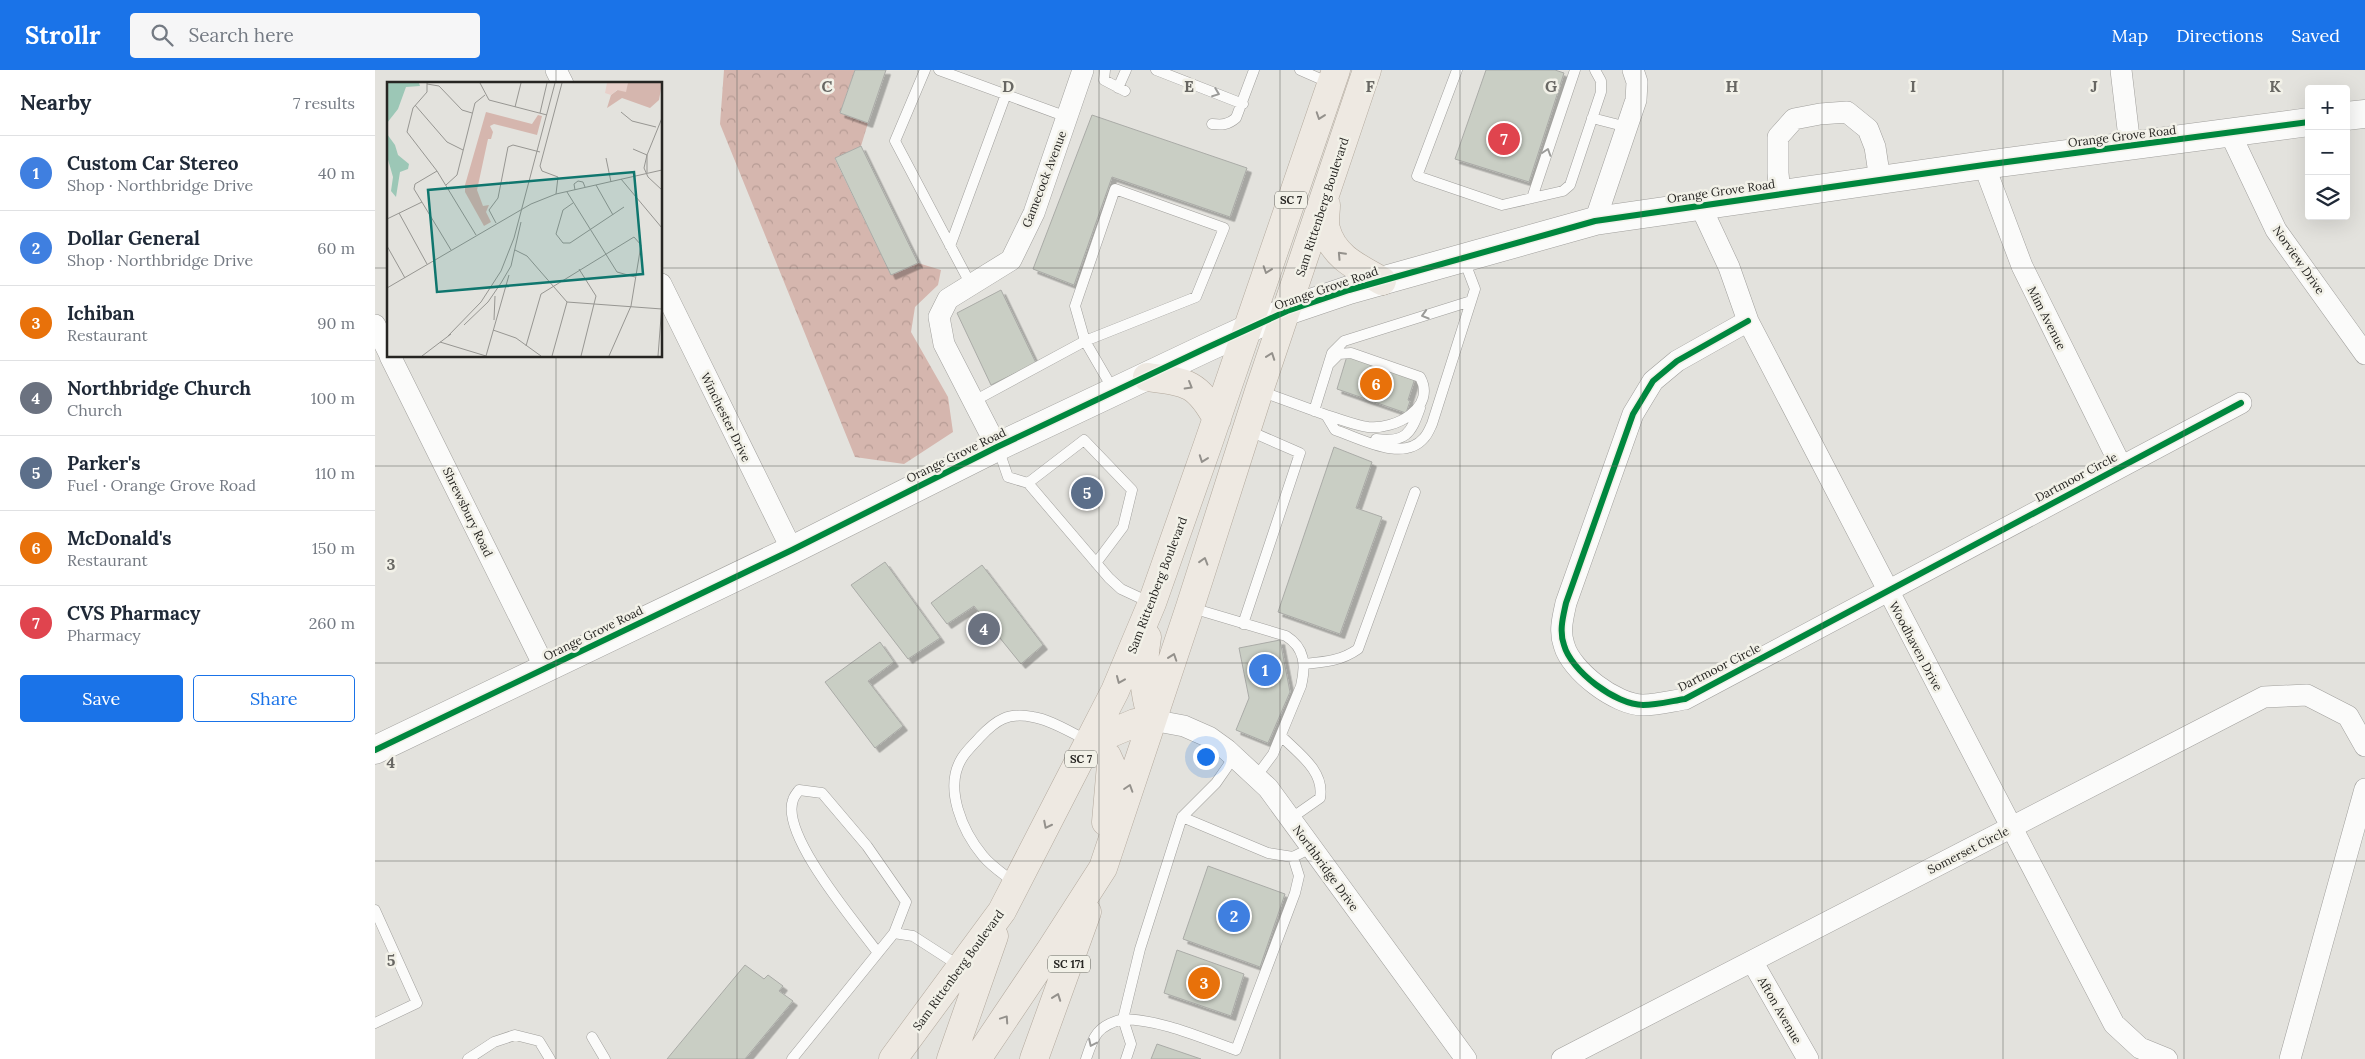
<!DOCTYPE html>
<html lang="en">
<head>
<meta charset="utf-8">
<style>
	body { margin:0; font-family:Lora,serif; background:#f6f6f7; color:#1f2937 }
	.controls { position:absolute; right:15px; top:15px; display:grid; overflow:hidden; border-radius:5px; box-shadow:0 5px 20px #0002 }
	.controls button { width:45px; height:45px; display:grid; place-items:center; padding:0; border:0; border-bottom:1px solid #e0e1e3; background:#fff; color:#1f2937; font:25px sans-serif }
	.you { position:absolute; left:830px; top:686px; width:18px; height:18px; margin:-12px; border:4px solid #fff; border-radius:50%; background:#1a73e8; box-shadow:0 0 0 8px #1a73e833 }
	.badge { display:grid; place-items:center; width:32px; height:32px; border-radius:50%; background:#1a73e8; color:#fff; font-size:16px; font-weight:700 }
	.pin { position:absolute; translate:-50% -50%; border:2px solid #fff; box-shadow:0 1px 5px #0006 }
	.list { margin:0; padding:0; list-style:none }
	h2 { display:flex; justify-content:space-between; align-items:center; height:65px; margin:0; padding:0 20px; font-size:21px }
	h2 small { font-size:16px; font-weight:400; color:#747a83 }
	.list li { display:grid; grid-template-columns:32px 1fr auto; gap:15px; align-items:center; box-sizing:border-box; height:75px; padding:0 20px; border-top:1px solid #e0e1e3 }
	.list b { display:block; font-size:19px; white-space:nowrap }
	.list p { margin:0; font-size:16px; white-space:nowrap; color:#747a83 }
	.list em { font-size:16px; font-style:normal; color:#747a83 }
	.actions { display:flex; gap:10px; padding:15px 20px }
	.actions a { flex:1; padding:11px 0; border:1px solid #1a73e8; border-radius:5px; text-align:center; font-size:18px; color:#1a73e8 }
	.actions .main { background:#1a73e8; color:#fff }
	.icon { flex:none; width:28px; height:28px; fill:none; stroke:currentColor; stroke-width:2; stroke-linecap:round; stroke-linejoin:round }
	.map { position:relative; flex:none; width:1990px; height:989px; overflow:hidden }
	header { display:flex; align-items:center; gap:30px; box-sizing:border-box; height:70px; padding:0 25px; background:#1a73e8; color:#fff }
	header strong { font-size:24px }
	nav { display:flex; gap:28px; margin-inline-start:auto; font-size:18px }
	.search { width:350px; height:45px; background:#f6f6f7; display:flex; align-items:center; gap:12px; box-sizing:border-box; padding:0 18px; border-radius:5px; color:#747a83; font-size:19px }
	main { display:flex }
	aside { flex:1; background:#fff }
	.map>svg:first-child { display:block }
	.forest { fill:url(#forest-crowns) }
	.building { fill:#c9cec4; stroke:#aaaba7; filter:url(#shadow) }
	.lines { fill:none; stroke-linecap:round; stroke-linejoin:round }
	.lane-casing { stroke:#a09f9c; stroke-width:11 }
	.street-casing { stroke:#a09f9c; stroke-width:22 }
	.secondary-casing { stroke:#a09f9c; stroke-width:29 }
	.primary-casing { stroke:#b2a89c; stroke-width:29 }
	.lane { stroke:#fbfbfa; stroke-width:10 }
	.street { stroke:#fbfbfa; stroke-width:21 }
	.secondary { stroke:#fbfbfa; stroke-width:28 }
	.primary { stroke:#eee9e2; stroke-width:28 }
	.cycleway-casing { stroke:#f2f1e8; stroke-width:9 }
	.cycleway { stroke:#00873e; stroke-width:6 }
	.oneway { stroke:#9b9b99 }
	.oneway2 { stroke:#94918c }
	.grid { fill:none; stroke:#686763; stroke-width:1; stroke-opacity:0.55 }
	.labels { text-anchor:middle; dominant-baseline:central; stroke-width:5; stroke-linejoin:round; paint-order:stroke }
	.shield { fill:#f2f1e8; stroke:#63625d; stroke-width:1 }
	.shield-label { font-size:11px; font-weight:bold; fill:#262522 }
	.street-label { font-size:12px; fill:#262522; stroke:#f2f1e8 }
	.inset-road { fill:none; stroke:#979692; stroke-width:1 }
	.view { fill:#0f766e; fill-opacity:0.15; stroke:#0f766e; stroke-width:2.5 }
	.inset-edge { fill:none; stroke:#262522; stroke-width:2.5 }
	.grid-label { font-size:16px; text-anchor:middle; font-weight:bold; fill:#686763; stroke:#f2f1e8; stroke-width:5; stroke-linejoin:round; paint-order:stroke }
</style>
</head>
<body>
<header>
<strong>Strollr</strong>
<div class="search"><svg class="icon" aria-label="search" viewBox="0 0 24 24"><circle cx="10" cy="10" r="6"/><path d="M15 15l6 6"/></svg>Search here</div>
<nav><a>Map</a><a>Directions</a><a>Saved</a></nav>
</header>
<main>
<aside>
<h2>Nearby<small>7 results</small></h2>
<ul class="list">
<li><span class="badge" style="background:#3f7fe0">1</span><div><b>Custom Car Stereo</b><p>Shop · Northbridge Drive</p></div><em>40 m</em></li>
<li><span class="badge" style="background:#3f7fe0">2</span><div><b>Dollar General</b><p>Shop · Northbridge Drive</p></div><em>60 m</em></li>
<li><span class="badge" style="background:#e8710a">3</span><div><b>Ichiban</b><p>Restaurant</p></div><em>90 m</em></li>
<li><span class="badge" style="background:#6b7280">4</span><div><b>Northbridge Church</b><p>Church</p></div><em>100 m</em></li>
<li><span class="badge" style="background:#5c6f8a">5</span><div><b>Parker's</b><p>Fuel · Orange Grove Road</p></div><em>110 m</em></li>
<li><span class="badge" style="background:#e8710a">6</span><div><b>McDonald's</b><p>Restaurant</p></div><em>150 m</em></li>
<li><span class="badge" style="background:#e0444e">7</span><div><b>CVS Pharmacy</b><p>Pharmacy</p></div><em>260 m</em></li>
</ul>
<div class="actions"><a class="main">Save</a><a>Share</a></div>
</aside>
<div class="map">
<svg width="1990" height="989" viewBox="0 0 1990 989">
	<defs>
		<pattern id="forest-crowns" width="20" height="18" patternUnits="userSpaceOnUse" patternTransform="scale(1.25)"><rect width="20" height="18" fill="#d5b6ae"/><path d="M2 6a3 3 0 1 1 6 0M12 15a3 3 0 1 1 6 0" fill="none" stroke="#b79c95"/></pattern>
		<filter id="shadow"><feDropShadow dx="4.5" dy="4.5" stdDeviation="0" flood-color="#0004"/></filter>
	</defs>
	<rect width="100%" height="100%" fill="#e3e2dd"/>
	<path class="forest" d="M349 0H480L465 43 493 53 486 76 460 89 516 205 543 193 566 200 563 215 540 237 536 262 573 327 578 362 529 394 480 387 345 54Z"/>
	<path class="building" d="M480 0H511L493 53 465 43Z
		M1111 0H1180L1189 3 1154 112 1080 89Z
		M717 45 872 98 855 147 737 107 699 215 658 199Z
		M486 76 543 193 516 205 460 88Z
		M626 220 661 293 616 315 582 243Z
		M972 286 1040 308 1033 330 1035 331 1031 343 962 319Z
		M959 377 997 392 981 438 1007 447 965 564 903 542Z
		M510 492 565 568 533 589 476 515Z
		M607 495 668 575 646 594 599 536 572 554 556 533Z
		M905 570 915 622 893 673 861 660 874 628 864 578Z
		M505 572 519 592 493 611 528 656 500 678 450 612Z
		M833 796 910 824 885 897 808 869Z
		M802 880 869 904 856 946 789 923Z
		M370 895 389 909 393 905 408 916 404 921 418 931 370 989H292Z
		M782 974 826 989H776Z"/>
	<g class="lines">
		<g class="lane-casing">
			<path id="lane" d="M550 0 520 71 596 215
				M564 0 692 47
				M730 0 729 10 750 21
				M781 0 868 34
				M925 0 957 14
				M1082 0 1042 106 1127 135 1188 121 1195 115 1226 22V11L1220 0
				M743 18 751 0
				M1217 48 1252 57
				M837 54C847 55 853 55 861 48L879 0
				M1157 128 1200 0
				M575 176 631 24
				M885 321 951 345 960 360C985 368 1028 393 1049 368 1053 364 1055 358 1057 354L1100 219 1089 190
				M599 331 710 271 700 236 740 119 849 158 821 227 710 271 739 321
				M939 341 957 283 969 271 1096 231
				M951 345C965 349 979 355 993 357 1020 360 1062 338 1045 307L976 283 964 284 954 294
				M1001 369C1030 373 1036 364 1045 338
				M623 378 633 407 653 413 734 508 746 519 776 533
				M653 413 709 370 757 420 748 457 721 493
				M817 538 911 566C930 578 931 595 926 616L898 684 881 707
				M868 554 925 383 872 360
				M929 594C950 592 966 591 983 579L1040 422
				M906 666C923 683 950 701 945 728L915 749
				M859 687 841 713 807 747 765 879 748 949C787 950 824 967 861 980L920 823 924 806 918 787
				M807 747 893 783 918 787 936 778
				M640 813C630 805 617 797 608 786 588 762 568 718 587 688 592 680 599 674 605 667 621 650 633 642 658 647 677 650 696 663 714 671
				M0 840 42 933 0 953
				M519 863 538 866 586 897
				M217 967 230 989
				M93 989 119 972 140 965 164 971 175 989
				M417 989 519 863 531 832 492 776 447 723 424 720C422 723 419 726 418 730 405 765 482 854 503 883
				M711 989C719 965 722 956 748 949L756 974 751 989"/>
		</g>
		<g class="street-casing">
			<path id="street" d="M181 0 188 14
				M1746 0 1755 76
				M1855 63 1901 160 1990 284
				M1609 95 1647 196 1746 396
				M1405 124 1403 103V67L1419 49 1445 44 1472 42 1493 59 1500 77 1505 110
				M1325 135 1354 197 1373 251 1739 954 1765 978 1792 989
				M1220 151 1261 30 1262 12 1258 0
				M286 214 417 480
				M1373 251 1302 291 1278 311 1258 344 1191 533C1188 547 1184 561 1189 575 1196 601 1241 635 1268 635 1282 635 1297 631 1310 629L1866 333
				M0 255 14 283
				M15 286 170 598
				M622 377 569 274 564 247 573 229 636 190 659 143 708 0
				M777 650 809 656 834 667 852 680 893 718 1091 989
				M1377 891 1433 989
				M1187 989 1889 627 1932 625 1973 646 1990 676
				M1915 989 1990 719"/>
		</g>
		<g class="secondary-casing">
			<path id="secondary" d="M1971 46 1990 44
				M0 680 417 480 622 377 829 279 912 241 974 220 1220 151 1609 95 1934 52"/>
		</g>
		<g class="primary-casing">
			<path id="primary" d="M951 135C951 142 949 152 951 159 958 187 984 198 1007 211
				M772 307C811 312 822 312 842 349
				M772 567C767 600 768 618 777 650
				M731 752 736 695 732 686 715 672 760 653 777 650
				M518 989 627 841 740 621 777 533 833 374 961 0
				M576 989 619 866
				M602 989 676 879 728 798 815 537 884 321 992 0
				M659 989 712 842"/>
		</g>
		<use href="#lane" class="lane"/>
		<use href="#street" class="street"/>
		<use href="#secondary" class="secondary"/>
		<use href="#primary" class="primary"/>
		<g class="cycleway-casing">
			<path id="cycleway" d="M1373 251 1302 291 1278 311 1258 344 1191 533C1188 547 1184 561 1189 575 1196 601 1241 635 1268 635 1282 635 1297 631 1310 629L1866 333
				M0 680 417 480 622 377 829 279 912 241 974 220 1220 151 1609 95 1934 52"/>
		</g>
		<use href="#cycleway" class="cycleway"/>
	</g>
	<defs><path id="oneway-chevron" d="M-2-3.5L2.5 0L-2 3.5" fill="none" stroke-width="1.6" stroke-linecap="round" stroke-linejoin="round" transform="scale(1.25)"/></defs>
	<g class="oneway">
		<use href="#oneway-chevron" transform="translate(841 23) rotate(21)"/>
		<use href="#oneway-chevron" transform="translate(1172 82) rotate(-72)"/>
		<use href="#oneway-chevron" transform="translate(1050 245) rotate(163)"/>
		<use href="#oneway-chevron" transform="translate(717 973) rotate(115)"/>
	</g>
	<g class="oneway2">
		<use href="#oneway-chevron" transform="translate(945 46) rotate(109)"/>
		<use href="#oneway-chevron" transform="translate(966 185) rotate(-133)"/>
		<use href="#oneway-chevron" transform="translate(892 200) rotate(109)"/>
		<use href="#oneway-chevron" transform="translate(896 286) rotate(-70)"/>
		<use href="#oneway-chevron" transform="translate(814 316) rotate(30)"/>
		<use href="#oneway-chevron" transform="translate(828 389) rotate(110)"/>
		<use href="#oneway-chevron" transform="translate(829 491) rotate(-73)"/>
		<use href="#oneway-chevron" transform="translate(798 587) rotate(-71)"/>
		<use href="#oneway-chevron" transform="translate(745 610) rotate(113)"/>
		<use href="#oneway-chevron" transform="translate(754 718) rotate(-72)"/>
		<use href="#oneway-chevron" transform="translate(672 755) rotate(117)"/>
		<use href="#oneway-chevron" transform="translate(682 927) rotate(-70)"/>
		<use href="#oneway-chevron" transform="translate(630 949) rotate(-56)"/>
	</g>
	<path class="grid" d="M181 0V14M362 0V989M543 0V989M724 0V989M905 0V989M1085 0V989M1266 0V989M1447 0V989M1628 0V989M1809 0V989M0 198H14M286 198H1990M181 286V989M0 396H1990M0 593H1990M0 791H1990"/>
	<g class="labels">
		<g class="shield">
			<rect x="900" y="121.5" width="32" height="17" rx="4"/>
			<rect x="690" y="680.5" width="32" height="17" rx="4"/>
			<rect x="673" y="885.5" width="42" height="17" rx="4"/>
		</g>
		<g class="shield-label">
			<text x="916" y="130">SC 7</text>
			<text x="706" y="689">SC 7</text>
			<text x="694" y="894">SC 171</text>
		</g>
		<g class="street-label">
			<text transform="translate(1747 66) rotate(-7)">Orange Grove Road</text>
			<text transform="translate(669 109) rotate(-69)">Gamecock Avenue</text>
			<text transform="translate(1346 121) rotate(-8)">Orange Grove Road</text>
			<text transform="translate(947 137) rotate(-72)">Sam Rittenberg Boulevard</text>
			<text transform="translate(1924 190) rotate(55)">Norview Drive</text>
			<text transform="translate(951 218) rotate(-19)">Orange Grove Road</text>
			<text transform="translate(1672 248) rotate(63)">Mim Avenue</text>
			<text transform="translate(351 347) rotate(64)">Winchester Drive</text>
			<text transform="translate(581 385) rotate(-26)">Orange Grove Road</text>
			<text transform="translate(1701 407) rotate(-28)">Dartmoor Circle</text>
			<text transform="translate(93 442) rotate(64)">Shrewsbury Road</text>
			<text transform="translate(782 515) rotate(-69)">Sam Rittenberg Boulevard</text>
			<text transform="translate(218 563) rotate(-26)">Orange Grove Road</text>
			<text transform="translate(1541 576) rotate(62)">Woodhaven Drive</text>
			<text transform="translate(1344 597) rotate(-27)">Dartmoor Circle</text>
			<text transform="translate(1593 780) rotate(-27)">Somerset Circle</text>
			<text transform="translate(951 798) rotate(54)">Northbridge Drive</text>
			<text transform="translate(583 900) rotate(-54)">Sam Rittenberg Boulevard</text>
			<text transform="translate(1405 940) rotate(60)">Afton Avenue</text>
		</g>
	</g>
	<g transform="translate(12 12)">
		<rect width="275" height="275" fill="#e3e2dd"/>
		<path d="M240 1H275L272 18 263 26 235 16 220 26 224 13ZM99 30 145 42 151 33 155 34 150 53 107 42 103 44 106 50 104 57H101L90 108 96 124 102 123 99 130 104 140 97 144 78 110V103Z" fill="#d5b6ae"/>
		<path d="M220 1H258H241L239 10 230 8 224 13 218 11Z" fill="#e8d0ca"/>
		<path d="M0 1H32L33 4 19 5 11 27 0 41ZM0 52 8 63 11 73 22 82 21 87 13 90 9 115 4 109 6 95 0 74Z" fill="#9cc7b6"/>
		<path class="inset-road" d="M40 1V10L26 26 20 50 50 89 89 153M93 1 102 18 160 33M40 2 52 4 75 28 85 31M28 23 60 60 76 68M128 25 134 1M234 30 245 39 269 45M153 31 160 1M246 67 260 73 275 36M219 76 224 100M50 89 28 102 27 107 64 168M260 91V73L257 86 261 95 275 108M234 97 275 146M59 103 70 93 88 21 98 13M209 103 226 133M188 108 187 102 191 99 196 100 198 105M180 110 230 190 248 195M169 112 171 95 155 89 153 84 175 1M186 121 176 128 169 152 176 161H183L237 125M12 131 40 182M0 137 35 120M109 141 102 128 111 116 121 65 126 63 153 70M0 164 18 196M128 168 140 174 180 220 275 227M192 187 209 214 194 274M0 206 144 122 169 112 275 88M107 238 108 214M77 243 101 220 114 201 124 184 134 140M106 248 129 256 154 274M61 254 94 220 114 189 127 156 168 1M53 260 99 274M139 264 154 212 247 155 254 163 244 224 222 274M35 274 64 252M99 274 122 193M165 274 180 220M271 274 275 222"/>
		<path class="view" d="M247 90 256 192 50 210 41 108Z"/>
		<rect width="275" height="275" class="inset-edge"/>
	</g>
	<g class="grid-label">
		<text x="452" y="22">C</text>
		<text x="633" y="22">D</text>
		<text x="814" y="22">E</text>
		<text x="995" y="22">F</text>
		<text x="1176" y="22">G</text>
		<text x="1357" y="22">H</text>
		<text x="1538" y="22">I</text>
		<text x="1719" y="22">J</text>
		<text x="1900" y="22">K</text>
		<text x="16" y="500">3</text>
		<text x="16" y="698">4</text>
		<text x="16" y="896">5</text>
	</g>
</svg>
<div class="controls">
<button>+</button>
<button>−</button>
<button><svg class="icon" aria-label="layers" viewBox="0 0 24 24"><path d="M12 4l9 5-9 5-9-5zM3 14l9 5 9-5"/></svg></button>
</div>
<div class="you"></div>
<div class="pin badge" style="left:890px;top:600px;background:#3f7fe0">1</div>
<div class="pin badge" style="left:859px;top:846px;background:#3f7fe0">2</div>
<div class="pin badge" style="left:829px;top:913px;background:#e8710a">3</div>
<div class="pin badge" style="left:609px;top:559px;background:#6b7280">4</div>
<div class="pin badge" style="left:712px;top:423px;background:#5c6f8a">5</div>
<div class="pin badge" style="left:1001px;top:314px;background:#e8710a">6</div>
<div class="pin badge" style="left:1129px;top:69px;background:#e0444e">7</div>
</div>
</main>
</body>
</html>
